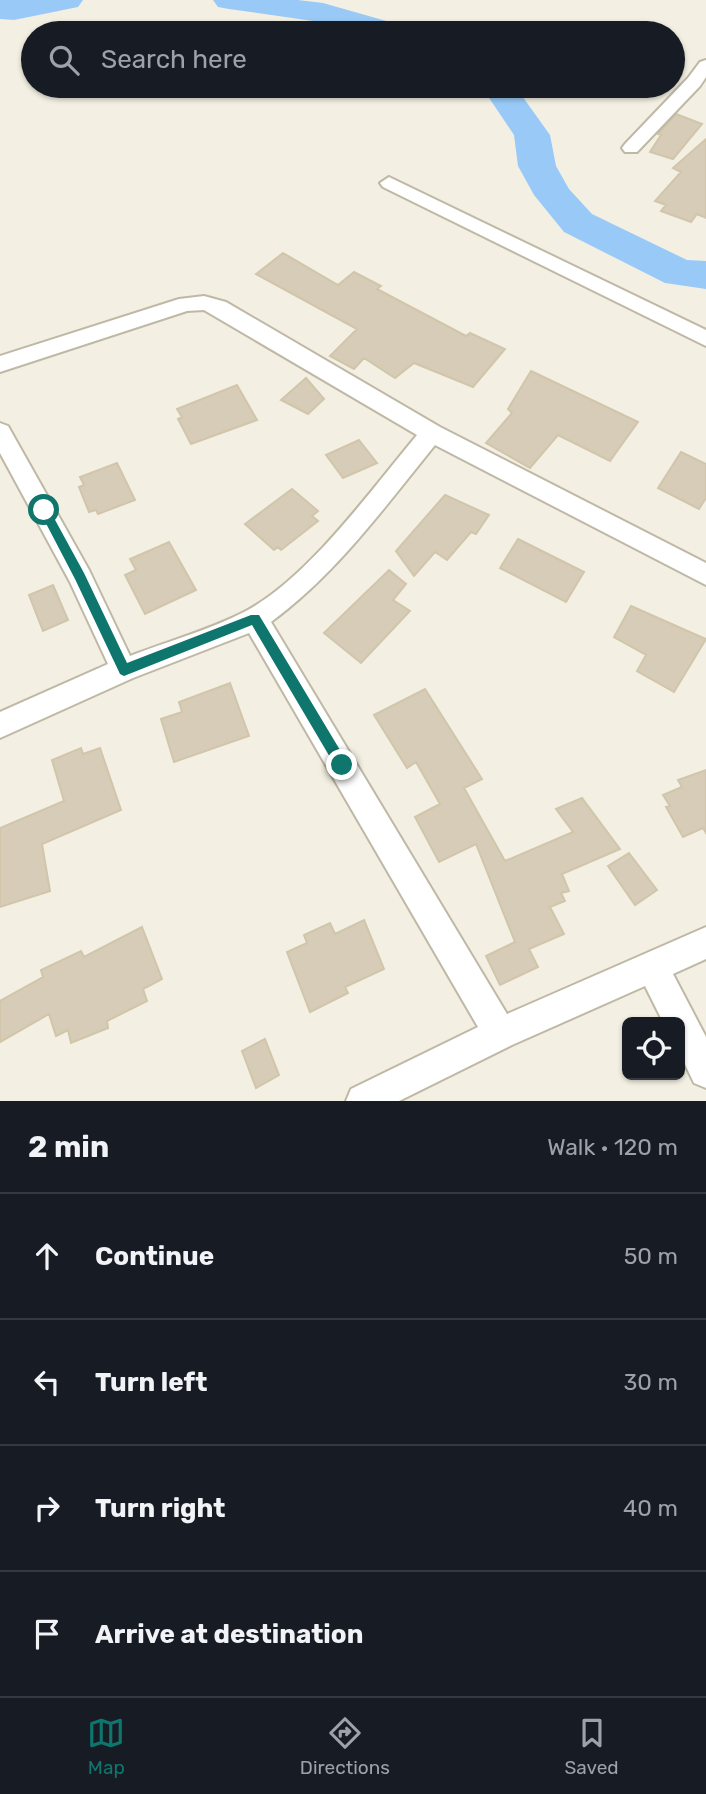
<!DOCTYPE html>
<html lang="en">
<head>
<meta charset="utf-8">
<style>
	body { margin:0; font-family:Rubik,sans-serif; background:#242831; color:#f1f3f6 }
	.controls { position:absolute; right:21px; bottom:21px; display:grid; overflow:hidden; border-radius:10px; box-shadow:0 2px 5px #0004 }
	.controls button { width:63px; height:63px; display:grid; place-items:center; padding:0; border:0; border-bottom:2px solid #363941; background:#171b24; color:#f1f3f6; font:35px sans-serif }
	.stop { position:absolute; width:21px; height:21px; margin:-16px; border:5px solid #0f766e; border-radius:50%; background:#fff }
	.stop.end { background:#0f766e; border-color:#fff; box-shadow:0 2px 7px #0008 }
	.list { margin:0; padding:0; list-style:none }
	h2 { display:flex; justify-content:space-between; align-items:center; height:91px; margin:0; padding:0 28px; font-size:30px }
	h2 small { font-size:23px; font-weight:400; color:#9ea1a6 }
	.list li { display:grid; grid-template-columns:46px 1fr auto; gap:21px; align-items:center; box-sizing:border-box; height:126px; padding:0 28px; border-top:2px solid #363941 }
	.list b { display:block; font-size:26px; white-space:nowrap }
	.list em { font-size:23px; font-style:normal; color:#9ea1a6 }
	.icon { flex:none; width:38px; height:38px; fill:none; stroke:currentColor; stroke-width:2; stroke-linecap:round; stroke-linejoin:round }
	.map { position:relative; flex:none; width:706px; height:1101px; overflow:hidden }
	.search { position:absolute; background:#171b24; box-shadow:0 2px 5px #0004; left:21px; right:21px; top:21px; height:77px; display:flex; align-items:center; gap:18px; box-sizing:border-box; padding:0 24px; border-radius:38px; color:#9ea1a6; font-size:26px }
	.sheet { height:595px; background:#171b24 }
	nav { display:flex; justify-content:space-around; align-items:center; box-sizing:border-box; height:98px; border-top:2px solid #363941; background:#171b24; font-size:19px; color:#9ea1a6 }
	nav a { display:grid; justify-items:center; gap:4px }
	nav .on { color:#0f766e }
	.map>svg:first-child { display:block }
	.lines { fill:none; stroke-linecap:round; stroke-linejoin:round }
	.river { fill:#99caf7; fill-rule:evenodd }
	.building { fill:#d6ccb7; stroke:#d1c5aa; stroke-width:2 }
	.minor-casing { stroke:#bfb8a5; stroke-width:4 }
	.minor { fill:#fff; fill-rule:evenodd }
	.route { fill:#0f766e }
</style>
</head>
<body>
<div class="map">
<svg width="706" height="1101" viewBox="0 0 706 1101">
	<rect width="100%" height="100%" fill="#f3f0e3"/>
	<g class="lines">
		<path class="river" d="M0 0H83L78 7 14 20 0 19Z
			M213 0H298L323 3 404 26 408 33H358L320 22 229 9 218 7Z
			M481 86H515L550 135 556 166 569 189 592 214 687 260 706 261V289L665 283 564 232 534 195 518 166 514 135Z"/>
	</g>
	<path class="building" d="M676 114 702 124 673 159 650 152 661 135 658 134Z
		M706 139V218L697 214 691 222 661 211 666 205 655 201 681 172 673 168Z
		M283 253 338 285 354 272 381 286 377 289 466 336 470 333 505 349 473 387 414 363 395 378 364 358 354 369 330 356 357 329 256 274Z
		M531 371 638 422 610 461 558 435 530 468 486 443 512 413 508 409Z
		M306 378 324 399 308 414 281 400Z
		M237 385 257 420 191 444 178 419 182 417 177 409Z
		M359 440 377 463 343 478 326 455Z
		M681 452 706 464V498L699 509 658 488Z
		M117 463 135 500 98 514 96 510 89 512 79 487 84 485 80 477Z
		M292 489 318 511 312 516 318 521 281 550 278 547 274 550 245 524Z
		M445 495 489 515 476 534 471 532 447 560 435 552 414 576 396 551Z
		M518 539 584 572 566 602 500 568Z
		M169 542 196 590 145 614 125 575 136 570 130 559Z
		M389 570 406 584 393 600 410 611 361 663 324 633Z
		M53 585 68 620 43 631 29 595Z
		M631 606 706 639 674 692 637 671 646 655 614 637Z
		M230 683 249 736 174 762 161 719 182 712 179 702Z
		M425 689 482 779 464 788 505 861 573 832 556 809 582 798 620 849 562 874 569 891 561 893 565 901 550 907 564 934 529 949 538 967 500 985 486 956 515 942 476 844 439 862 415 817 440 804 416 762 407 768 374 715Z
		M81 748 83 754 100 748 121 810 42 844 50 891 0 907V828L64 801 52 760Z
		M706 770V833L703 828 683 837 666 807 670 806 663 795 682 787 678 780Z
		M629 853 657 890 635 905 608 866Z
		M364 920 384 969 345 987 348 993 310 1012 287 952 307 943 304 935 330 923 335 934Z
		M142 927 162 979 143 989 147 1001 107 1021 108 1028 71 1043 68 1030 56 1036 49 1014 0 1042V1001L43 977 41 970 81 951 84 957Z
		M265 1039 279 1075 256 1088 242 1051Z"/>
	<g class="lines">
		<g class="minor-casing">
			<path id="minor" d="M706 60V77L700 86 637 152H625L622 148 625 144 688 78 700 62Z
				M389 177 706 330V346L383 187 380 183Z
				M204 296 226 302 440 427 706 563V585L435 445C384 508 336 574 271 622L507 1014 706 927V959L673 974 706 1037V1088L694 1083 680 1054V1022H663L645 986 512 1045 399 1101H346L351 1089 478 1027 249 633 133 678 0 738V712L108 664 70 582 0 453V423L8 426 89 570 130 656C168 641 210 630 246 611 309 577 371 490 417 435L204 310 187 311 0 372V356L179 299Z"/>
		</g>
		<use href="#minor" class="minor"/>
	</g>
	<path class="route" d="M44 506 48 507 84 573 127 663 251 615H259L346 760V769H337L252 625 124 676 120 674 75 579 39 510Z"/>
</svg>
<div class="controls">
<button><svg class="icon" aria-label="locate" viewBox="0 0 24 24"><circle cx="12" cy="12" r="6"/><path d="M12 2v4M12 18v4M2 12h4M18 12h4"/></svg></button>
</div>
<div class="stop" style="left:44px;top:510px"></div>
<div class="stop end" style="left:342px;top:765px"></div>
<div class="search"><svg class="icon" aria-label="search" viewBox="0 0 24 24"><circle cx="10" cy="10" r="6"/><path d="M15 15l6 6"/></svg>Search here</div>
</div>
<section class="sheet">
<h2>2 min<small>Walk · 120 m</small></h2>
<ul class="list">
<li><svg class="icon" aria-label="ahead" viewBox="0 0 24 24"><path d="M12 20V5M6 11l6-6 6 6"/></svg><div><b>Continue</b></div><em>50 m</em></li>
<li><svg class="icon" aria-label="left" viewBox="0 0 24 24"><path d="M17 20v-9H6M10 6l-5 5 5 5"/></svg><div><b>Turn left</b></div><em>30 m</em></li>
<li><svg class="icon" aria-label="right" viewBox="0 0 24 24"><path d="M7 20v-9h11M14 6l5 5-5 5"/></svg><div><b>Turn right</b></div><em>40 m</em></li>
<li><svg class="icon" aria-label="arrive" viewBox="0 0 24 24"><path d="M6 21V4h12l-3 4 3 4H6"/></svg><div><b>Arrive at destination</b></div></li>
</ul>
</section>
<nav>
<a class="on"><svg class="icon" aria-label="map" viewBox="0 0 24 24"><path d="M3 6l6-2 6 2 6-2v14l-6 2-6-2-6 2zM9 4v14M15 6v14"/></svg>Map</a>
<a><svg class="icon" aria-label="directions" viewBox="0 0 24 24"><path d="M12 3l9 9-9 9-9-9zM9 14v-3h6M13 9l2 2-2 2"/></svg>Directions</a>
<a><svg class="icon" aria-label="saved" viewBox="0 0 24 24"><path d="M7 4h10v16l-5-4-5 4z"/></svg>Saved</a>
</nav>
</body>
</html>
